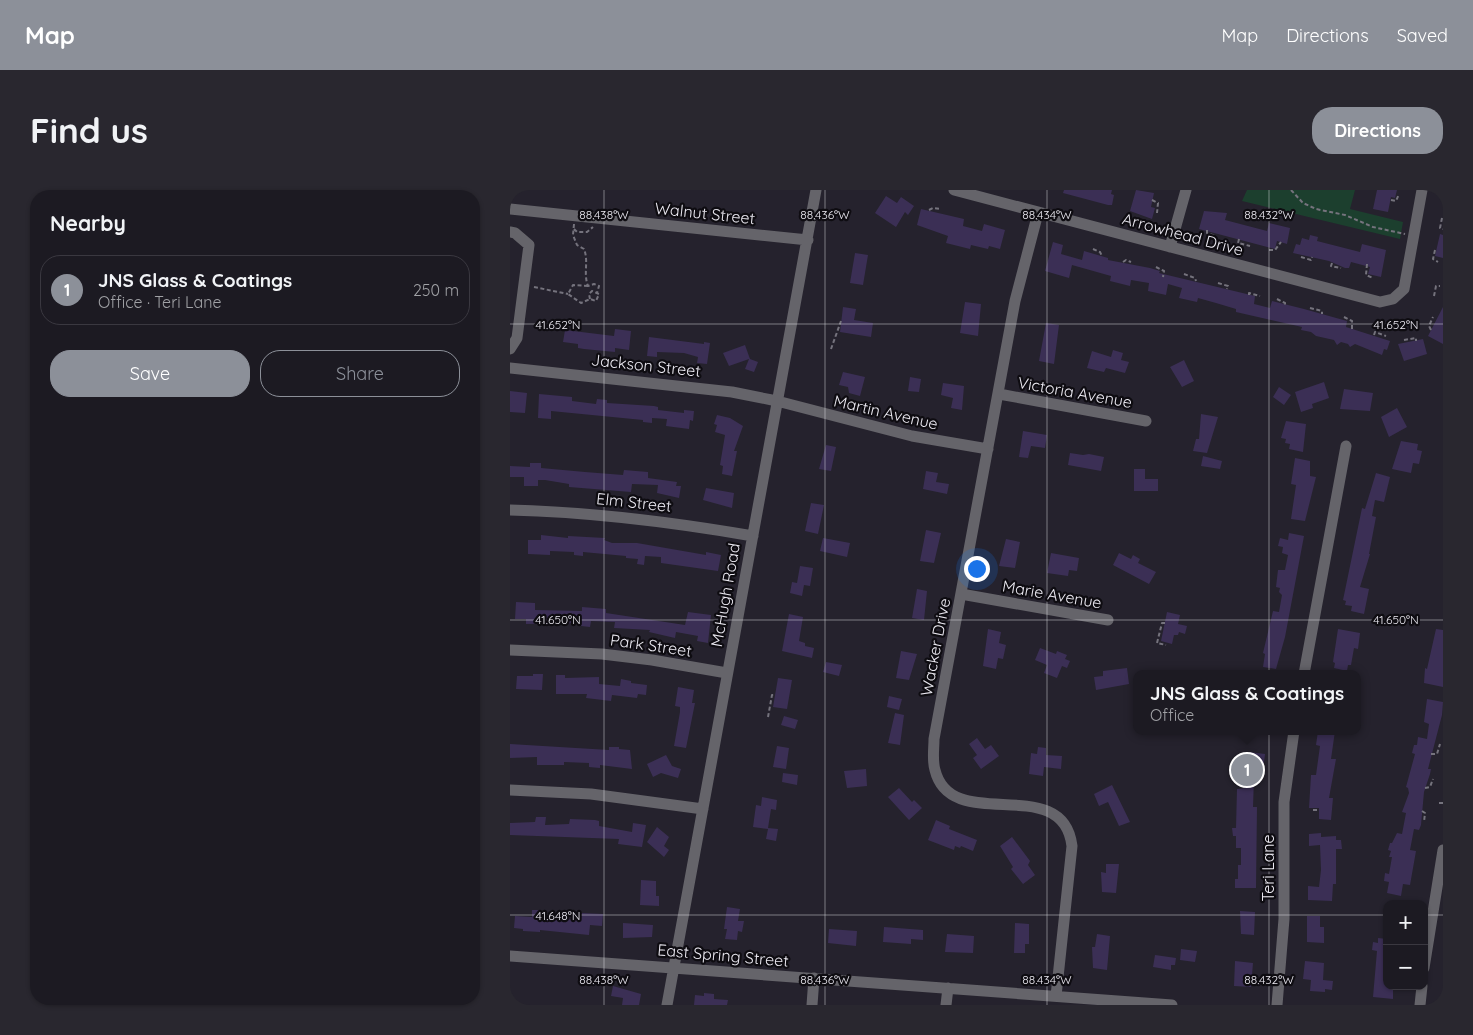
<!DOCTYPE html>
<html lang="en">
<head>
<meta charset="utf-8">
<style>
	body { margin:0; font-family:Quicksand,sans-serif; background:#29272f; color:#f1f3f6 }
	.controls { position:absolute; right:15px; bottom:15px; display:grid; overflow:hidden; border-radius:10px; box-shadow:0 1px 4px #0004 }
	.controls button { width:45px; height:45px; display:grid; place-items:center; padding:0; border:0; border-bottom:1px solid #3a3840; background:#1c1a22; color:#f1f3f6; font:25px sans-serif }
	.you { position:absolute; left:466px; top:378px; width:18px; height:18px; margin:-12px; border:4px solid #fff; border-radius:50%; background:#1a73e8; box-shadow:0 0 0 8px #1a73e833 }
	.badge { display:grid; place-items:center; width:32px; height:32px; border-radius:50%; background:#8c9099; color:#fff; font-size:16px; font-weight:700 }
	.pin { position:absolute; translate:-50% -50%; border:2px solid #fff; box-shadow:0 1px 5px #0006 }
	.popup { position:absolute; left:623px; top:480px; width:228px; height:65px; box-sizing:border-box; display:grid; place-content:center; border-radius:10px; background:#1c1a22; filter:drop-shadow(0 1px 4px #0005); font-size:16px; white-space:nowrap; color:#a0a1a5 }
	.popup b { font-size:19px; color:#f1f3f6 }
	.popup::after { content:''; position:absolute; left:50%; top:100%; margin-left:-10px; border:10px solid transparent; border-top-color:#1c1a22 }
	.list { margin:0; padding:0; list-style:none }
	h2 { display:flex; justify-content:space-between; align-items:center; height:65px; margin:0; padding:0 20px; font-size:21px }
	h2 small { font-size:16px; font-weight:400; color:#a0a1a5 }
	.list li { display:grid; grid-template-columns:32px 1fr auto; gap:15px; align-items:center; box-sizing:border-box; height:70px; margin:0 10px 10px; padding:0 10px; border:1px solid #3a3840; border-radius:20px }
	.list b { display:block; font-size:19px; white-space:nowrap }
	.list p { margin:0; font-size:16px; white-space:nowrap; color:#a0a1a5 }
	.list em { font-size:16px; font-style:normal; color:#a0a1a5 }
	.actions { display:flex; gap:10px; padding:15px 20px }
	.actions a { flex:1; padding:11px 0; border:1px solid #8c9099; border-radius:20px; text-align:center; font-size:18px; color:#8c9099 }
	.actions .main { background:#8c9099; color:#fff }
	.map { position:relative; flex:none; width:933px; height:815px; overflow:hidden; border-radius:20px }
	header { display:flex; align-items:center; gap:30px; box-sizing:border-box; height:70px; padding:0 25px; background:#8c9099; color:#fff }
	header strong { font-size:24px }
	nav { display:flex; gap:28px; margin-inline-start:auto; font-size:18px }
	.intro { display:flex; align-items:center; justify-content:space-between; box-sizing:border-box; height:120px; padding:0 30px }
	h1 { margin:0; font-size:35px }
	.button { padding:12px 22px; border-radius:20px; background:#8c9099; color:#fff; font-size:18px; font-weight:700 }
	main { display:flex; gap:30px; padding:0 30px }
	aside { flex:1; background:#1c1a22; border-radius:20px; box-shadow:0 1px 4px #0004 }
	.map>svg:first-child { display:block }
	.green { fill:#1c3f2e }
	.building { fill:#3b2f55 }
	.lines { fill:none; stroke-linecap:round; stroke-linejoin:round }
	.path { stroke:#75737d; stroke-width:2; stroke-dasharray:4 2.5; stroke-linecap:butt }
	.minor { stroke:#65646a; stroke-width:11 }
	.ticks { fill:none; stroke:#eceaf2; stroke-width:1; stroke-opacity:0.45 }
	.labels { text-anchor:middle; dominant-baseline:central; stroke-width:4.5; stroke-linejoin:round; paint-order:stroke }
	.street-label { font-size:16px; fill:#eceaf2; stroke:#0e0c11 }
	.ticks-label { font-size:12px; text-anchor:middle; fill:#eceaf2; stroke:#0e0c11; stroke-width:4.5; stroke-linejoin:round; paint-order:stroke }
</style>
</head>
<body>
<header>
<strong>Map</strong>
<nav><a>Map</a><a>Directions</a><a>Saved</a></nav>
</header>
<div class="intro"><h1>Find us</h1><a class="button">Directions</a></div>
<main>
<aside>
<h2>Nearby<small></small></h2>
<ul class="list">
<li><span class="badge">1</span><div><b>JNS Glass &amp; Coatings</b><p>Office · Teri Lane</p></div><em>250 m</em></li>
</ul>
<div class="actions"><a class="main">Save</a><a>Share</a></div>
</aside>
<div class="map">
<svg width="933" height="815" viewBox="0 0 933 815">
	<rect width="100%" height="100%" fill="#25222d"/>
	<path class="green" d="M737 0H845L840 19 893 32 890 49 732 11Z"/>
	<path class="building" d="M554 0H602L601 4 604 5 602 15H598L553 3Z
		M626 0 644 3 641 17 645 18 642 29 620 21Z
		M867 0H887L885 8 881 7 878 22 863 19Z
		M376 6 387 13 391 7 404 16 398 25 395 22 386 37 365 23Z
		M411 19 454 29 453 36 472 41 474 34 495 40 490 59 479 56 478 59 461 55 460 59 436 53 438 46 407 35Z
		M694 21 717 23 715 30 757 41 759 33 780 38 777 54 767 51 765 59 689 39Z
		M930 44 933 45V68L925 66Z
		M800 45 808 47 807 51 850 62 852 54 876 60 871 87 858 84 860 77 841 72 839 78H835L819 71 783 63 786 54 790 55 792 48 799 50Z
		M543 52 553 55 551 64 572 70 574 61 598 68V70L640 78 650 81 649 83 745 106 744 114 760 118 762 111 794 119 837 131 836 137 880 151 877 160 874 159 872 165 845 154 840 157 838 154 831 152 827 155 824 150 806 146 801 142 791 140 792 137 726 122V119L706 113 688 108 687 112 669 108 672 98 658 94 656 105 638 101 639 93 621 90 620 96 600 91 601 86 562 75 559 88 535 81Z
		M345 63 358 65 353 95 340 93Z
		M455 112 471 114 468 146 450 143Z
		M333 117 346 119 344 130 363 133 361 147 330 142Z
		M933 117V154L918 146Z
		M536 133 549 135 544 174 529 171Z
		M105 139 121 141 119 160 105 158V162L74 159 68 158V154L53 152 55 140 104 146Z
		M139 147 194 154V152L200 153 197 174 187 173 188 167 174 163 147 162V167L137 166Z
		M913 149 917 164 894 171 888 154Z
		M235 155 240 169 248 172 244 182 235 179 239 169 219 176 213 163Z
		M603 160 613 163 611 170 619 172 615 183 596 178 594 182 577 178 582 161 601 167Z
		M674 170 684 191 672 197 660 177Z
		M333 182 355 187 350 206 339 203 338 197 329 195Z
		M400 187 411 189 409 202 398 201Z
		M814 192 819 208 802 214 803 218 791 222 785 202Z
		M433 193 454 196 452 220 441 218 443 208 431 205Z
		M769 197 781 205 774 215 763 207Z
		M834 199 863 203 860 221 830 219Z
		M0 201 17 203 15 223 0 222Z
		M29 204 62 207V211L86 214 87 209 97 210V213L144 216 148 217V220L174 223V220L184 221 183 231 180 230 179 239 156 236 157 229 142 228V233L133 232V230L41 221V229L28 228Z
		M887 218 897 237 879 247 871 227Z
		M691 224 708 227 697 263 683 261 686 249H689Z
		M207 225 220 228 233 236 224 261H227L222 286 212 284 213 276 210 275 215 245 205 242 207 235 204 234Z
		M776 231 796 234 793 262 779 259 780 254 775 253 776 249 771 248Z
		M513 241 537 245 535 258 521 256 518 268 509 267Z
		M891 251 908 254 907 260 912 261 909 274 903 273 901 283 882 279Z
		M316 255 326 257 321 281 309 279Z
		M560 263 573 265 579 264 594 267 591 281 558 275Z
		M693 266 712 271 710 279 691 276Z
		M785 268 800 271V286L806 287 795 331 781 329 786 295 781 294Z
		M20 273H31V278L75 282 113 285 114 280 138 282V288L167 292 166 296H171L169 308 147 303 148 295 122 294 121 302 59 297V294L35 290H28V296H14V287H0V276L20 277Z
		M624 279H635V289H648V301H624Z
		M416 281 428 283 426 292 439 294 437 304 413 299Z
		M866 283 880 287 874 312 865 310 862 326 866 327 859 364H860L850 397 859 399 854 424 841 421 842 416 835 415 836 411 833 410 852 318 855 319Z
		M196 298 224 303 222 318 193 310Z
		M301 313 314 315 308 344 295 341Z
		M416 340 431 343 424 373 410 371Z
		M779 343 794 346 775 447 766 479 753 477 755 464 753 463 763 421 769 422 772 405 769 402 770 398 766 397 768 380H775L778 365 772 363 773 357 768 356 770 348 778 350Z
		M31 345 58 348V346L95 348 94 350 102 353H127L196 365V362L211 365 208 381 151 373V367L135 366 134 375 127 374 128 369 116 368V366L73 362V366L64 365V362L40 361V365L18 364V350H31Z
		M313 348 340 353 337 367 310 361Z
		M496 349 510 352 505 378 489 376Z
		M541 363 569 368 567 381 559 380 558 386 537 383Z
		M609 363 621 369 623 365 630 369 628 373 646 382 639 394 603 375Z
		M290 376 303 378 300 396 294 395 292 406 280 403 282 392 287 393Z
		M407 399 417 401 414 430 402 428Z
		M6 412 25 413V420L72 421V417L96 419V423L175 435 178 422 201 425 198 453 187 451 188 446 166 442 165 448 139 442 140 440 104 438 105 432 81 431 80 437 71 436V433L16 434V429H5Z
		M657 422 670 425 668 434 677 436 675 444 669 442 668 445H664L662 454 651 451Z
		M279 424 293 427 289 451 295 453V456L304 458 302 468 272 461Z
		M478 439 491 442 489 453 496 455 493 469 488 468 486 479 473 476Z
		M828 439 850 443 848 459 844 458 841 475H838L837 481 824 478 825 473 823 472Z
		M926 439 933 440V497L914 493 915 478 917 479Z
		M530 458 546 464 547 461 557 465 555 469 560 471 557 478 552 476 547 488 534 483 537 475 525 470Z
		M391 461 407 464 399 490 386 488Z
		M316 472 332 475 329 486 313 482Z
		M617 478 619 494 586 500 584 487 593 486V481Z
		M23 484H33L32 500 6 499 7 486H23Z
		M46 485H55V488L89 487V494L110 496 111 489 121 491V493L137 495 136 505 128 504 127 508 102 505 101 511 76 508 77 504H46Z
		M268 488 282 490 277 519 263 517Z
		M168 497 184 500 182 513H185L176 558 164 556 170 522V517L165 516Z
		M379 506 392 509 389 520 377 517Z
		M917 509 933 512 932 525 918 579H921L920 584 914 602 911 635 909 640 904 639 900 660 906 661 900 695 893 694 891 706 877 703 879 692 874 691 875 683 879 684 882 667H879L881 661 878 660 880 653H882L887 643 892 644 896 623 892 622 899 603 898 598 896 597 905 564 902 563 904 555H907L908 547 917 549 919 534 914 532Z
		M385 523 394 525 390 555 378 553Z
		M274 526 288 530 285 539 271 535Z
		M808 541H825L821 569H826L819 608H823L821 630 809 629V618H799L801 585H806L810 556 806 555Z
		M467 548 475 559 481 555 489 566 471 579 463 568 467 565 459 554Z
		M0 554 99 560V557H109V559L120 560 122 579 90 575V578L79 577V573L54 572V575H27V567L0 568Z
		M267 556 279 558 276 579 263 577Z
		M528 557 536 558V565L552 566 551 579 534 577 533 586 519 584 521 563 527 564Z
		M739 562 755 564 752 589 744 588 743 617H747L746 698H725V689H728V675H731V658H726V646H723L722 638H726L727 599 736 598Z
		M156 565 162 576 171 579 168 588 151 583 143 587 137 574Z
		M356 579 357 596 337 598 334 581Z
		M273 583 288 585 287 595 272 592Z
		M602 595 620 632 609 636 598 612 589 616 584 604Z
		M389 598 402 612 404 610 412 618 399 630 378 607Z
		M252 607 267 610 266 620 261 619 258 638 268 639 266 651 256 649 258 639 243 637 246 615 251 616Z
		M26 627H36L35 635 59 634 60 629 85 630 89 631V636L122 642 123 633 136 635 132 657 108 654 109 649 0 645V633L25 632Z
		M426 630 440 636 439 639 467 650 463 661 451 656 450 658 445 656 444 660 418 650Z
		M147 637 159 647 154 656 159 660 154 667 137 652Z
		M811 643V647L826 646V650H831L832 659H826V694H823L822 711 798 710V696L809 697 811 680 810 655 799 656V644Z
		M502 647 520 671 518 675 525 685 513 694 501 679 503 677 490 656Z
		M596 674H609L606 703 592 702 591 682 596 683Z
		M131 690 146 691V706H149V716L130 715Z
		M217 717 230 719 228 731H234L232 742 228 741 227 750 215 749 217 739H214Z
		M22 720H31L30 728 71 730 72 723 93 724 92 736 80 735 79 745 30 740V742L13 741V739L4 738 5 726 22 727Z
		M730 721 745 722 744 745 731 744Z
		M797 726H810V737H814V753L797 752Z
		M113 733 143 735 142 747 113 748Z
		M505 733 519 734V754H515V763H504Z
		M374 737 413 740V750L401 749V754L373 752Z
		M319 739 347 741 346 756 318 753Z
		M437 744 464 746 463 763 435 762Z
		M587 744 600 746 597 780 583 778 582 757H585Z
		M868 748 877 749V796H883V809L863 807 867 761 862 760 863 752 868 753Z
		M671 759 687 761 685 772 670 770Z
		M645 765 666 768 665 775H661V780L643 777Z
		M725 771 743 773 741 797 724 796Z
		M795 771 814 773 813 790 823 791 822 800 815 799V802L800 801 801 790 793 789Z
		M103 796 131 804 129 815H112L113 808 101 806Z
		M194 803 204 804V809L218 810 217 815H184L185 805 194 806Z"/>
	<g class="lines">
		<path class="path" d="M781 0 793 13 806 19 835 25 863 37 895 44
			M642 10 648 13 647 23
			M881 10 886 11 889 4
			M419 20 423 18 430 19
			M932 28 930 38 933 39
			M64 34 63 45 67 55 74 59C79 72 73 83 78 96L84 94 89 96 87 103
			M64 39 67 42H77L83 37
			M697 40V43L706 46
			M729 49 728 53 740 56
			M583 59 590 62 592 66
			M759 60H765L771 52
			M925 60 923 69 928 72
			M791 67 801 70 802 67
			M613 72 616 70 621 72
			M822 73 821 76 831 78
			M857 74 856 85 863 88
			M646 77 654 81 653 87
			M674 84 685 88 686 91
			M708 93 718 96 717 99
			M78 96 63 95 58 104 71 113 80 109 86 111 89 104 82 101 79 104 80 109
			M24 97 58 104
			M739 105V103L750 106
			M924 106 926 96H930
			M767 109 775 113V116
			M800 118 812 121V124
			M834 127 842 131V139
			M921 140 919 136 923 127
			M864 145 865 142 876 146
			M894 150 906 148V151
			M321 159 331 131
			M655 433H652L647 453 656 455
			M258 527 262 505H265
			M921 564H927L930 554
			M915 598 920 597 923 589
			M929 613H933
			M803 620H809
			M912 621 915 623 914 632
			M883 796H886"/>
		<path class="minor" d="M444 0 870 112 883 109 894 99 912 0
			M0 19 298 50
			M528 23 505 111 424 549C424 559 422 570 425 580 441 646 553 581 562 656L546 806
			M0 42 5 43 19 55 7 148 0 159
			M660 57 676 0
			M0 178 222 202 267 211 402 246 478 259
			M489 204 636 231
			M0 320C82 322 162 332 243 346
			M451 404 598 430
			M0 460 92 464 142 470 217 483
			M794 484 836 256
			M0 600 81 604 193 619
			M0 766 662 815
			M914 778 933 660
			M157 815 306 0
			M302 815 304 788
			M436 815 438 798
			M767 815 774 729V612L784 541
			M910 815 912 796"/>
	</g>
	<path class="ticks" d="M94 0V815M315 0V815M537 0V815M759 0V815M0 134H933M0 430H933M0 725H877M914 725H933"/>
	<g class="labels">
		<g class="street-label">
			<text transform="translate(195 23) rotate(6)">Walnut Street</text>
			<text transform="translate(673 44) rotate(15)">Arrowhead Drive</text>
			<text transform="translate(136 175) rotate(6)">Jackson Street</text>
			<text transform="translate(565 202) rotate(10)">Victoria Avenue</text>
			<text transform="translate(376 222) rotate(13)">Martin Avenue</text>
			<text transform="translate(124 312) rotate(6)">Elm Street</text>
			<text transform="translate(542 404) rotate(10)">Marie Avenue</text>
			<text transform="translate(215 405) rotate(-80)">McHugh Road</text>
			<text transform="translate(141 455) rotate(8)">Park Street</text>
			<text transform="translate(425 457) rotate(-79)">Wacker Drive</text>
			<text transform="translate(758 678) rotate(-90)">Teri Lane</text>
			<text transform="translate(213 765) rotate(5)">East Spring Street</text>
		</g>
	</g>
	<g class="ticks-label">
		<text x="94" y="29">88.438°W</text>
		<text x="315" y="29">88.436°W</text>
		<text x="537" y="29">88.434°W</text>
		<text x="759" y="29">88.432°W</text>
		<text x="48" y="139">41.652°N</text>
		<text x="886" y="139">41.652°N</text>
		<text x="48" y="434">41.650°N</text>
		<text x="886" y="434">41.650°N</text>
		<text x="48" y="730">41.648°N</text>
		<text x="94" y="794">88.438°W</text>
		<text x="315" y="794">88.436°W</text>
		<text x="537" y="794">88.434°W</text>
		<text x="759" y="794">88.432°W</text>
	</g>
</svg>
<div class="controls">
<button>+</button>
<button>−</button>
</div>
<div class="you"></div>
<div class="pin badge" style="left:737px;top:580px">1</div>
<div class="popup"><b>JNS Glass &amp; Coatings</b>Office</div>
</div>
</main>
</body>
</html>
